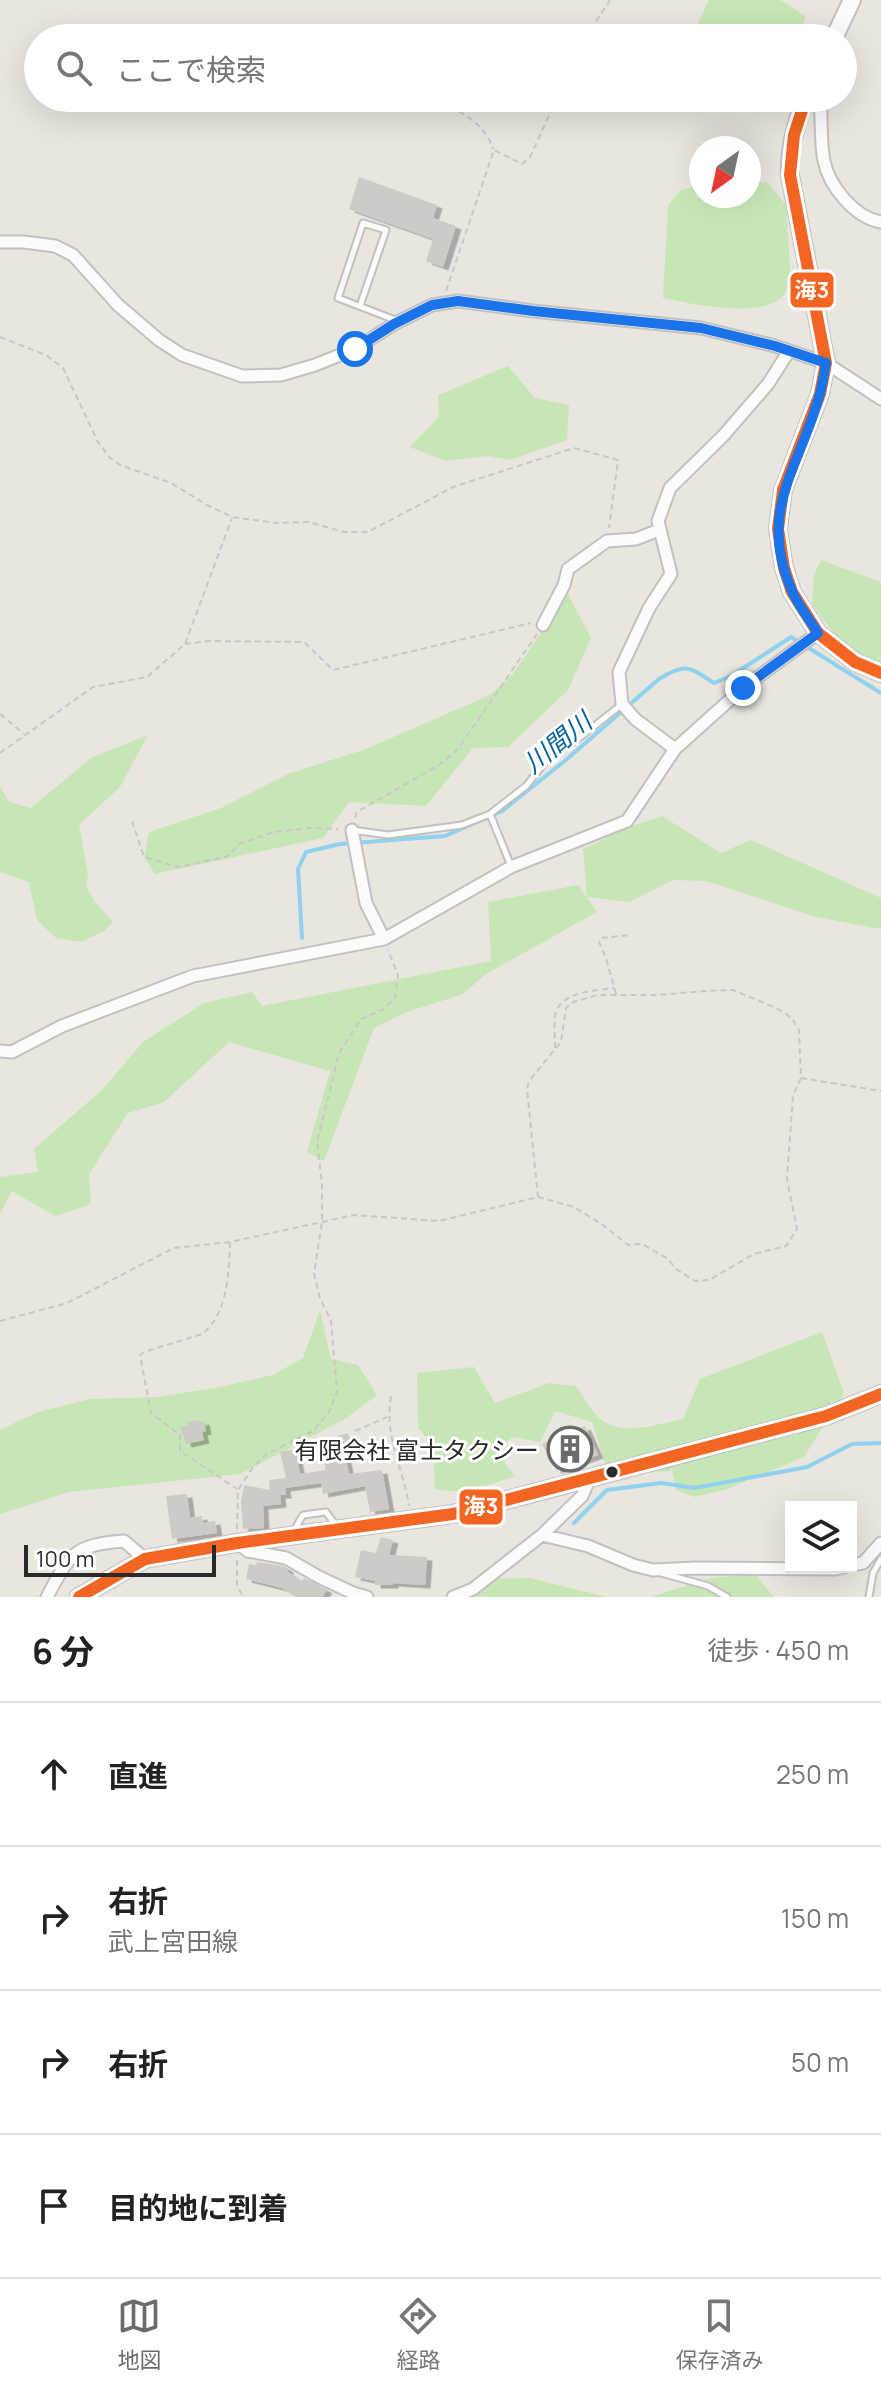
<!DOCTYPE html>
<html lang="ja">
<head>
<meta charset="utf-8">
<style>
	body { margin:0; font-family:Manrope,"Noto Sans JP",sans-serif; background:#f2f2f2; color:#222 }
	.controls { position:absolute; right:24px; bottom:24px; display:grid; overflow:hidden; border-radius:0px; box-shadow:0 8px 32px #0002 }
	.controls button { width:72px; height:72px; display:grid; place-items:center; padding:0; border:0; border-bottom:2px solid #e0e0e0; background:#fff; color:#222; font:40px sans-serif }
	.compass { position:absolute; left:689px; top:136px; width:72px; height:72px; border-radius:50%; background:#fff; box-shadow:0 8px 32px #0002; rotate:213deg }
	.scale { position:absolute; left:24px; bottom:20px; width:192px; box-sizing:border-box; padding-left:8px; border:4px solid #2a2a2a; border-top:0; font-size:22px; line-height:28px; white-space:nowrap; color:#2a2a2a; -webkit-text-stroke:6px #fff; paint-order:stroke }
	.stop { position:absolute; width:24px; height:24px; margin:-18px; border:6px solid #1a73e8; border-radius:50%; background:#fff }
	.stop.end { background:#1a73e8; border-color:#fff; box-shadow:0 2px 8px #0008 }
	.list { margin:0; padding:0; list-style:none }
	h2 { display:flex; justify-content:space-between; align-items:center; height:104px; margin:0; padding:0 32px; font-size:34px }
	h2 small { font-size:26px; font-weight:400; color:#767676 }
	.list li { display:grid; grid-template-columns:52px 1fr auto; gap:24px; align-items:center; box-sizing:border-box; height:144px; padding:0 32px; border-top:2px solid #e0e0e0 }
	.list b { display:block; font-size:30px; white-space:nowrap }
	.list p { margin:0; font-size:26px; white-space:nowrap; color:#767676 }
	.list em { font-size:26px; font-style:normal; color:#767676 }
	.icon { flex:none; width:44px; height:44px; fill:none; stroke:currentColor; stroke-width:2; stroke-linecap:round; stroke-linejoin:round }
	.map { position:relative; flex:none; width:881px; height:1597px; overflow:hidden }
	.search { position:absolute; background:#fff; box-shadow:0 8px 32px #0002; left:24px; right:24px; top:24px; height:88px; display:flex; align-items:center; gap:20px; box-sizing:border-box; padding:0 28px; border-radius:44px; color:#767676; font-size:30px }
	.sheet { height:680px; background:#fff }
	nav { display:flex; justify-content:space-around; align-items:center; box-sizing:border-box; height:112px; border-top:2px solid #e0e0e0; background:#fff; font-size:22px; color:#767676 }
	nav a { display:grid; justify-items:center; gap:4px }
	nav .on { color:#6d6b69 }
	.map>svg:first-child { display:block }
	.green { fill:#c7e6b6 }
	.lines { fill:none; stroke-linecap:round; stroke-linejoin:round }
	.stream { stroke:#8fd1ee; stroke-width:4 }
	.building { fill:#cecbc6; filter:url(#shadow) }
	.service-casing { stroke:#c2c1c1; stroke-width:9 }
	.minor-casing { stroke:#c2c1c1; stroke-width:15 }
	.secondary-casing { stroke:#c2c1c1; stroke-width:20 }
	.path { stroke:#c8c7c7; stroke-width:2; stroke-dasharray:6 4; stroke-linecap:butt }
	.service { stroke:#fcfbfa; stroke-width:5 }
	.minor { stroke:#fcfbfa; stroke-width:11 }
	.secondary { stroke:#fcfbfa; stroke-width:16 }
	.bus-1-casing { stroke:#fff; stroke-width:18 }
	.bus-1 { stroke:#f26522; stroke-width:12 }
	.route { stroke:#1a73e8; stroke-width:10 }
	.bus-dot { fill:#2a2a2a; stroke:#fff; stroke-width:3 }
	.labels { text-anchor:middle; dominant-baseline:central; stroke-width:6; stroke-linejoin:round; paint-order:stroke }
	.poi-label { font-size:24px; fill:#2a2a2a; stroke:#fff; text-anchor:end }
	.water-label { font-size:26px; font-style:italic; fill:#0764a1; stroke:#fff }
	.line-badge { stroke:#fff; stroke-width:3 }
	.badge-label { font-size:22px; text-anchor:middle; font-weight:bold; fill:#fff }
</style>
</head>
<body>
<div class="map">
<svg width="881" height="1597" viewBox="0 0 881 1597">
	<defs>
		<filter id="shadow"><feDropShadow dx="5.5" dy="3.5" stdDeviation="0" flood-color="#0004"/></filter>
	</defs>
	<rect width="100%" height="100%" fill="#e9e5df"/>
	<path class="green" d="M709 0H781L805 16 801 38H691Z
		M749 180 768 183 786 205 791 285C787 289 783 297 778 300 754 317 691 304 663 298L668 205 681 190 701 185V196H749Z
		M508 366 535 398 569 405 567 440 510 460 488 456 445 461 410 447 439 417 438 395Z
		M821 560 881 582V666L843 645 812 605 814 575Z
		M568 594 591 638 568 690 508 747 473 748 426 806 349 802 323 838 155 874 144 857 149 832 221 808 288 774 366 749 490 695 512 675Z
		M148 735 120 787 79 825 88 874 86 886 96 903 113 922 104 931 81 942 56 938 37 920 29 882 0 872V786L9 802 31 808 92 757Z
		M662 816 721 853 751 840 881 898V929L816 917 706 881 673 880 629 902 587 897 583 849 632 826Z
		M578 885 597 912 486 974 463 994 407 1012 374 1028 324 1161 307 1152 330 1071 229 1042 164 1102 128 1113 89 1174 91 1204 55 1216 12 1191 0 1214V1177L38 1172 34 1149 102 1090 143 1042 204 1003 252 992 262 1006 491 961 488 902Z
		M320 1310 331 1359 358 1365 377 1395 345 1419 240 1474 69 1492 0 1514V1430L38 1412 90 1399 157 1397 215 1388 273 1375 303 1358Z
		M822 1332 844 1393 804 1457 727 1489 695 1497 676 1490 672 1471 608 1473 592 1422 555 1411 540 1442 513 1437 499 1447 506 1465 515 1476C487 1486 464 1495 435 1489L433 1443 418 1428 417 1373 474 1367 495 1403 549 1383 576 1386C584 1397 591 1413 603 1421 625 1436 659 1424 683 1419L700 1379Z
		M755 1574 774 1597H651L711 1578Z
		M530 1578 606 1597H464L479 1579Z"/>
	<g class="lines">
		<path class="stream" d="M302 938 298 869 306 852 340 844 445 836 502 811 567 759 659 679C686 662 689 667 714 683L731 676 791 637 881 693
			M574 1523 607 1490 661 1483 694 1488 807 1467 852 1444 881 1443"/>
	</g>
	<path class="building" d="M359 177 437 205 433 218 456 226 443 267 426 261 433 239 349 209Z
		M199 1420 200 1422 204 1421 206 1431 202 1432 204 1440 186 1444 180 1427 188 1425 187 1422Z
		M585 1426 598 1455 556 1470 542 1444Z
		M348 1433 352 1449 344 1450 349 1474 382 1470 389 1509 370 1512 365 1486 323 1494 321 1483 285 1488 286 1495H280L281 1504 263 1506 264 1528 243 1529 241 1501 244 1485 270 1490 269 1480 286 1478 280 1452 295 1449 300 1474 326 1470 321 1451 324 1450 323 1447 332 1445 331 1440 338 1439V1436Z
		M187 1494 190 1518 202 1516 203 1523 215 1521 217 1533 172 1539 166 1496Z
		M381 1537 393 1540 389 1555 427 1557 425 1585 393 1583V1585H375V1581L355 1577 361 1550 376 1553Z
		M257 1562 283 1566 288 1569V1572L302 1581 304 1578 327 1590 322 1597H297L282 1588 246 1579 249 1564 256 1565Z"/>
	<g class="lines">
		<g class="service-casing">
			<path id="service" d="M360 306 386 230 363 223 338 298 398 321
				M490 814 511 866
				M352 830 388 835 462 825 490 814 526 786 550 756 579 738 621 705
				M293 1532 303 1515 326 1512 335 1524
				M661 1573 708 1586 727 1597
				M869 1597 873 1573 881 1559"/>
		</g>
		<g class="minor-casing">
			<path id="minor" d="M820 98C822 118 820 141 824 161 829 186 855 218 881 222
				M0 242H24L55 246 73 255 118 305 159 340 182 355 242 376 281 375 315 365 355 349 394 324 432 305 458 301 533 311 701 328 775 346 826 363 881 399
				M543 625 564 585 568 569 607 541 636 539 659 530
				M675 749 635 719 622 704 619 672 649 608 671 574 658 521 670 488 723 436 768 384 789 351
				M352 830 366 903 384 939
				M0 1051 12 1052 62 1026 193 976 384 939 511 867 627 821 675 749 743 688 818 633
				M542 1535 588 1546 633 1565 653 1570 695 1568 835 1569 845 1567
				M237 1543 248 1551 286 1558 319 1577 353 1593 367 1597
				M851 1565 863 1563 881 1543
				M47 1597C70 1554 73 1545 124 1541L145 1559
				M453 1597 473 1589 542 1535 582 1496 589 1480"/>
		</g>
		<g class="secondary-casing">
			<path id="secondary" d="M834 38 852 0
				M806 98C796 123 789 147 790 175L826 363 820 394 783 490 778 529 784 568 792 592 818 633 855 662 881 673
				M79 1597 145 1559 237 1543 453 1514 826 1416 881 1394"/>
		</g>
		<path class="path" d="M585 38 610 0
			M432 98C456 109 485 122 493 149
			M446 291 494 150 522 164 530 157 557 98
			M0 337 46 355 63 368 98 442 109 457 120 465 171 483 207 505 232 517 277 523 308 522 344 532H368L453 487 574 448 618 460 609 528
			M185 644 208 641 304 642 333 670 531 623
			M0 714 24 734
			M0 753 93 687 147 677 185 644 232 518
			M355 818 357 812 439 765 458 749 537 634
			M132 821 144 857 178 867 226 857 241 843 274 832 310 828 338 829
			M616 994 606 958 599 942 601 938 631 935
			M555 1048C555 1038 554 1027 555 1016 559 991 595 991 614 988
			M801 1078 881 1091
			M230 1242C229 1272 228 1314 202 1334L144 1352 140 1355 151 1413 180 1435V1451L237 1489
			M0 1321 67 1303 174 1248 230 1242 354 1215 439 1221 538 1197 574 1207 603 1225 628 1245 642 1244 668 1259 676 1269 695 1281 709 1280 754 1254 786 1246 797 1229 787 1179 793 1095 801 1078 799 1030 793 1020 784 1012 762 1002 733 990 705 991 658 995H598L573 1002 566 1008 561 1042 529 1081 527 1089 538 1197
			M391 1396C384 1439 403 1466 409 1506
			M355 1431 387 1417
			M237 1529 238 1490 253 1467 265 1455 313 1431 329 1412 337 1392 331 1321 320 1298 314 1274 322 1222V1184L317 1142 339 1053 361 1019 384 1009 395 998 398 975 388 950
			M237 1560V1585L243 1597"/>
		<use href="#service" class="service"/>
		<use href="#minor" class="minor"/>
		<use href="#secondary" class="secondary"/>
		<g class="bus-1-casing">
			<path id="bus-1" d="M806 98 794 135 790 175 826 363 820 394 783 490 778 529 784 568 792 592 818 633 855 662 881 673
				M79 1597 145 1559 237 1543 453 1514 826 1416 881 1394"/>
		</g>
		<use href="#bus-1" class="bus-1"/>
	</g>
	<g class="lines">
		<path class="route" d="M355 349 394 324 432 305 458 301 533 311 701 328 775 346 826 363C824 373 823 383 820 393 801 466 756 510 792 591 798 605 809 619 818 633L743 688"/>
	</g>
	<defs>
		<g id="building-ring" transform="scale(2.3)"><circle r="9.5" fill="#fff" stroke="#6d6b69" stroke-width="1.5"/><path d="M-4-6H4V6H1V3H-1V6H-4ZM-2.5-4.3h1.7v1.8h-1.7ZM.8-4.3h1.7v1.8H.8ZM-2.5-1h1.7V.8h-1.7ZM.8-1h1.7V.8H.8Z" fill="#6d6b69"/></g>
	</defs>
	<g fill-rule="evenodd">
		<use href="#building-ring" x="570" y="1449"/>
	</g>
	<circle class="bus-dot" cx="612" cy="1472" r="7"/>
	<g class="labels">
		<g class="poi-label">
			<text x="539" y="1449">有限会社 富士タクシー</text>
		</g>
		<g class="water-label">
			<text transform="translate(557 742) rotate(-39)">川間川</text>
		</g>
	</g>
	<g class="line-badge">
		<rect x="789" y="271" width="46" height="38" rx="8" fill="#f26522"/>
		<rect x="458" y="1488" width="46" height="38" rx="8" fill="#f26522"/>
	</g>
	<g class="badge-label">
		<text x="812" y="298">海3</text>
		<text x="481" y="1514">海3</text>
	</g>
</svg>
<div class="controls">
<button><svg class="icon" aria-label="layers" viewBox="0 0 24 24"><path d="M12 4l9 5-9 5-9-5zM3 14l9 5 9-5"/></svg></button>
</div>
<svg class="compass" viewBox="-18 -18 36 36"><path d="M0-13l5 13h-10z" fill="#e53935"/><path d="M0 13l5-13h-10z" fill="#767676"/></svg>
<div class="scale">100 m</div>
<div class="stop" style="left:355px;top:349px"></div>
<div class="stop end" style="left:743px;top:688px"></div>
<div class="search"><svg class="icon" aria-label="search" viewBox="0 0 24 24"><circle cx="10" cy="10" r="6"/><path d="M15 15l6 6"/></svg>ここで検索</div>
</div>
<section class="sheet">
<h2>6 分<small>徒歩 · 450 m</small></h2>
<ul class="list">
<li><svg class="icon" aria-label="ahead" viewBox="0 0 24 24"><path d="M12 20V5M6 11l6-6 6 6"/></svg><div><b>直進</b></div><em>250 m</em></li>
<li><svg class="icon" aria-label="right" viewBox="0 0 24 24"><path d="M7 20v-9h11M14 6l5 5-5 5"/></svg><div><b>右折</b><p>武上宮田線</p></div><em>150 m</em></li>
<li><svg class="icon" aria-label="right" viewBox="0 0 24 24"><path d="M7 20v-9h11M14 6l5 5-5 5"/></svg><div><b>右折</b></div><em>50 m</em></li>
<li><svg class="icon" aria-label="arrive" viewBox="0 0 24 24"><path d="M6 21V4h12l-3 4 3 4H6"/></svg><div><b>目的地に到着</b></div></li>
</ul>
</section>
<nav>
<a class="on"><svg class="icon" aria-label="map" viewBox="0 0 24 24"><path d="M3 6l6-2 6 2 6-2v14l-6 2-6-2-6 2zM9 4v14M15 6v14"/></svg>地図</a>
<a><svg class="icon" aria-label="directions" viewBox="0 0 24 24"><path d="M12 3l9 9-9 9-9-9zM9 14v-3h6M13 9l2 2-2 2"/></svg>経路</a>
<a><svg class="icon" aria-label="saved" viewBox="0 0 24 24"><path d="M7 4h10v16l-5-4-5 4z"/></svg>保存済み</a>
</nav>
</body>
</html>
